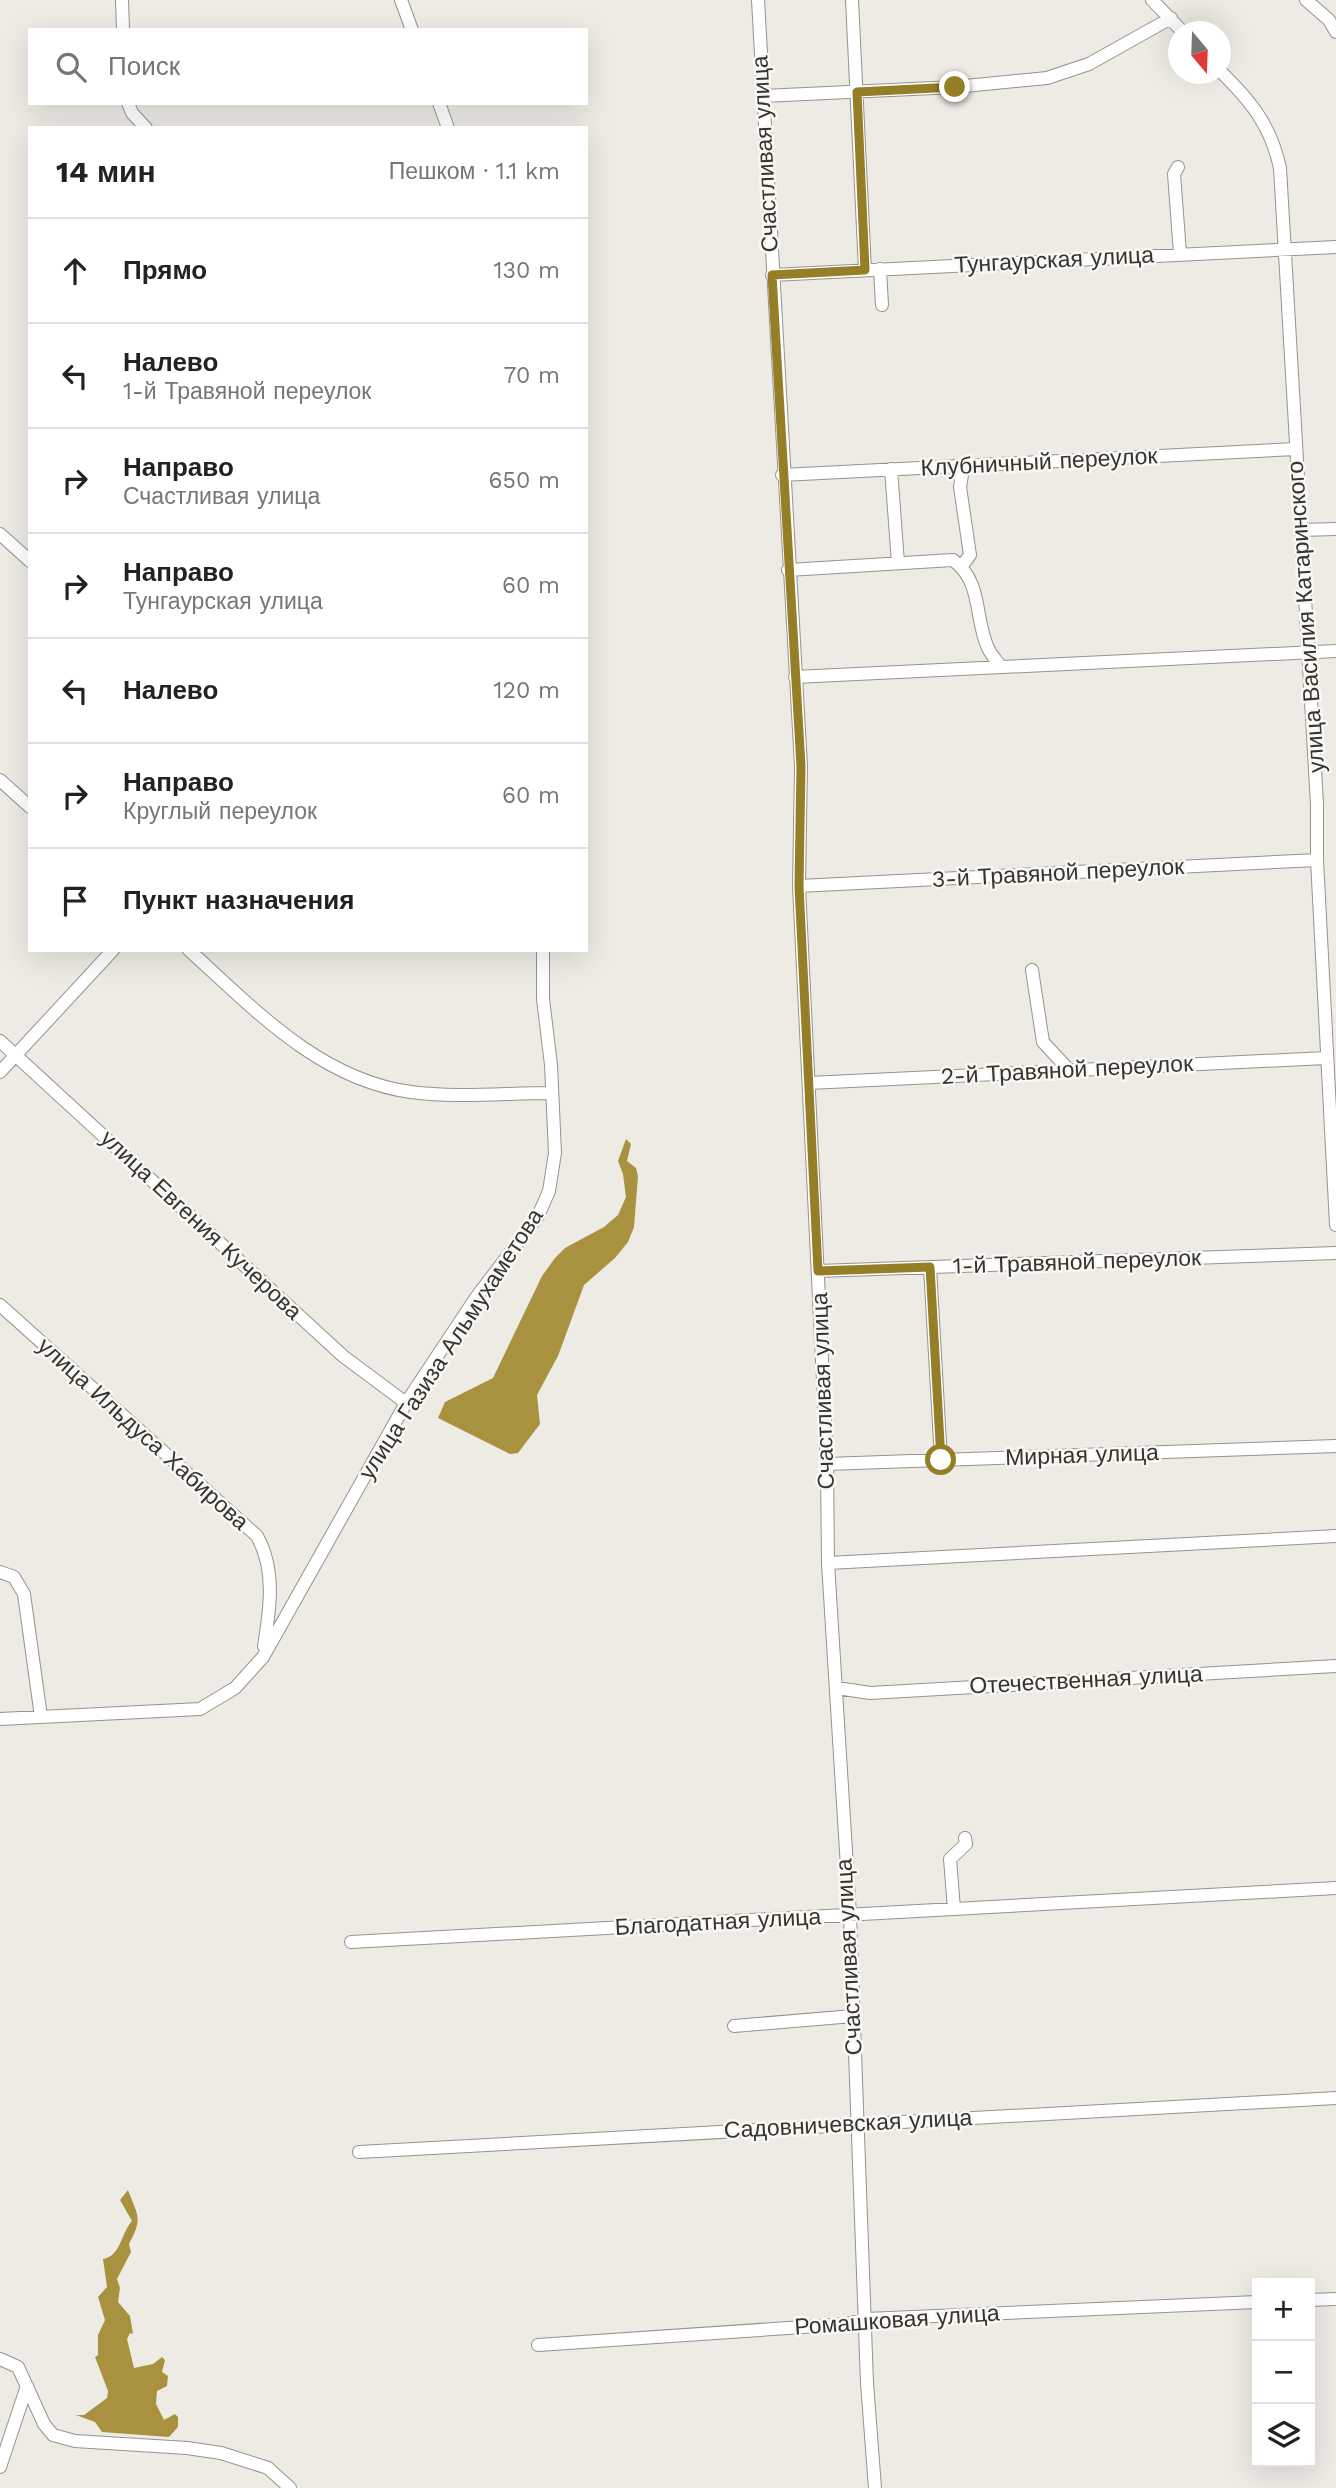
<!DOCTYPE html>
<html lang="ru">
<head>
<meta charset="utf-8">
<style>
	body { margin:0; font-family:"Work Sans",sans-serif; background:#f2f2f2; color:#222 }
	.controls { position:absolute; right:21px; bottom:21px; display:grid; overflow:hidden; border-radius:0px; box-shadow:0 7px 28px #0002 }
	.controls button { width:63px; height:63px; display:grid; place-items:center; padding:0; border:0; border-bottom:2px solid #e0e0e0; background:#fff; color:#222; font:35px sans-serif }
	.compass { position:absolute; left:1168px; top:21px; width:63px; height:63px; border-radius:50%; background:#fff; box-shadow:0 7px 28px #0002; rotate:161deg }
	.stop { position:absolute; width:21px; height:21px; margin:-16px; border:5px solid #967e26; border-radius:50%; background:#fff }
	.stop.end { background:#967e26; border-color:#fff; box-shadow:0 2px 7px #0008 }
	.list { margin:0; padding:0; list-style:none }
	h2 { display:flex; justify-content:space-between; align-items:center; height:91px; margin:0; padding:0 28px; font-size:30px }
	h2 small { font-size:23px; font-weight:400; color:#767676 }
	.list li { display:grid; grid-template-columns:46px 1fr auto; gap:21px; align-items:center; box-sizing:border-box; height:105px; padding:0 28px; border-top:2px solid #e0e0e0 }
	.list b { display:block; font-size:26px; white-space:nowrap }
	.list p { margin:0; font-size:23px; white-space:nowrap; color:#767676 }
	.list em { font-size:23px; font-style:normal; color:#767676 }
	.icon { flex:none; width:38px; height:38px; fill:none; stroke:currentColor; stroke-width:2; stroke-linecap:round; stroke-linejoin:round }
	.map { position:relative; flex:none; width:1336px; height:2488px; overflow:hidden }
	.search { position:absolute; background:#fff; box-shadow:0 7px 28px #0002; left:28px; top:28px; width:560px; height:77px; display:flex; align-items:center; gap:18px; box-sizing:border-box; padding:0 24px; border-radius:0px; color:#767676; font-size:26px }
	.panel { position:absolute; background:#fff; box-shadow:0 7px 28px #0002; left:28px; top:126px; width:560px; height:826px; border-radius:0px }
	.map>svg:first-child { display:block }
	.water { fill:#a89240 }
	.lines { fill:none; stroke-linecap:round; stroke-linejoin:round }
	.street-casing { stroke:#94938d; stroke-width:14 }
	.street { stroke:#fff; stroke-width:12 }
	.route { stroke:#967e26; stroke-width:9 }
	.labels { text-anchor:middle; dominant-baseline:central; stroke-width:5; stroke-linejoin:round; paint-order:stroke }
	.street-label { font-size:23px; fill:#343431; stroke:#faf8f2 }
</style>
</head>
<body>
<div class="map">
<svg width="1336" height="2488" viewBox="0 0 1336 2488">
	<rect width="100%" height="100%" fill="#edebe4"/>
	<path class="water" d="M626 1139 631 1144 627 1161 636 1168 638 1176 634 1227 628 1242 615 1258 584 1285 558 1356 537 1395 540 1424 518 1453 510 1454 438 1418 445 1402 493 1378 542 1276 555 1258 565 1248 604 1227 618 1215 626 1197 623 1174 618 1161Z
		M128 2190C138 2217 143 2218 129 2244L131 2252 117 2279 120 2288 118 2302 130 2316 133 2334 130 2333 127 2339 134 2368 153 2364 162 2357 165 2360 162 2372 168 2376 167 2386 157 2391 156 2404 164 2420 175 2414 178 2417V2427L169 2437 102 2432 95 2422 76 2415H84L107 2398 108 2391 95 2357 98 2355V2335L105 2320 98 2297 107 2287 103 2259C121 2256 121 2233 132 2221L120 2200Z"/>
	<g class="lines">
		<g class="street-casing">
			<path id="street" d="M122 0 123 30
				M401 0 412 30
				M758 0 801 766 799 886 827 1464 828 1563 850 1915 867 2383 875 2488
				M852 0 865 270
				M1152 0 1183 32
				M1306 0 1329 20 1336 32
				M1220 71C1251 101 1271 126 1280 168L1317 804V860L1336 1225
				M763 96 955 87 1047 78 1089 64 1171 18
				M128 103 132 113 146 128
				M439 103 448 128
				M1178 167 1174 174 1180 253
				M880 269 882 305
				M772 275 1336 247
				M891 469 898 563
				M782 475 1295 449
				M1300 530 1336 529
				M0 534 30 561
				M961 567 970 555 960 487 963 469 969 465
				M788 570 953 560C983 582 974 618 988 648 991 655 997 661 1001 667
				M795 677 1336 651
				M0 780 30 807
				M799 886 1317 860
				M189 950C254 1009 320 1080 411 1092 456 1098 505 1093 551 1093
				M1032 970 1043 1042 1069 1070
				M0 1041 343 1356 406 1403
				M0 1072 113 950
				M809 1083 1326 1058
				M930 1267 941 1460
				M818 1271 1336 1253
				M0 1305 257 1536C276 1570 270 1609 264 1646
				M827 1464 1336 1446
				M828 1563 1336 1536
				M0 1572 14 1577 24 1594 41 1717
				M837 1688 870 1693 1336 1666
				M0 1719 200 1709 235 1688 263 1657 406 1403 475 1299 538 1216 549 1191 555 1153 551 1065 543 999V950
				M954 1909 950 1859 966 1844 965 1838
				M351 1942 1336 1888
				M734 2026 853 2016
				M359 2152 1336 2098
				M1310 2300 1336 2299
				M538 2345 847 2324 866 2319 1257 2302
				M0 2359 18 2367 44 2424 53 2435 75 2441 187 2448 221 2453 268 2468 290 2488
				M0 2467 27 2386"/>
		</g>
		<use href="#street" class="street"/>
	</g>
	<g class="lines">
		<path class="route" d="M941 1460 930 1267 818 1271 799 886 801 766 772 275 865 270 857 92 955 87"/>
	</g>
	<g class="labels">
		<g class="street-label">
			<text transform="translate(765 154) rotate(-93)">Счастливая улица</text>
			<text transform="translate(1054 260) rotate(-3)">Тунгаурская улица</text>
			<text transform="translate(1039 462) rotate(-3)">Клубничный переулок</text>
			<text transform="translate(1306 617) rotate(-94)">улица Василия Катаринского</text>
			<text transform="translate(1058 873) rotate(-3)">3-й Травяной переулок</text>
			<text transform="translate(1067 1070) rotate(-3)">2-й Травяной переулок</text>
			<text transform="translate(201 1225) rotate(43)">улица Евгения Кучерова</text>
			<text transform="translate(1077 1262) rotate(-2)">1-й Травяной переулок</text>
			<text transform="translate(451 1344) rotate(-57)">улица Газиза Альмухаметова</text>
			<text transform="translate(823 1391) rotate(-92)">Счастливая улица</text>
			<text transform="translate(143 1434) rotate(42)">улица Ильдуса Хабирова</text>
			<text transform="translate(1082 1455) rotate(-2)">Мирная улица</text>
			<text transform="translate(1086 1680) rotate(-3)">Отечественная улица</text>
			<text transform="translate(718 1922) rotate(-3)">Благодатная улица</text>
			<text transform="translate(849 1957) rotate(-93)">Счастливая улица</text>
			<text transform="translate(848 2124) rotate(-3)">Садовничевская улица</text>
			<text transform="translate(897 2320) rotate(-4)">Ромашковая улица</text>
		</g>
	</g>
</svg>
<div class="controls">
<button>+</button>
<button>−</button>
<button><svg class="icon" aria-label="layers" viewBox="0 0 24 24"><path d="M12 4l9 5-9 5-9-5zM3 14l9 5 9-5"/></svg></button>
</div>
<svg class="compass" viewBox="-18 -18 36 36"><path d="M0-13l5 13h-10z" fill="#e53935"/><path d="M0 13l5-13h-10z" fill="#767676"/></svg>
<div class="stop" style="left:941px;top:1460px"></div>
<div class="stop end" style="left:955px;top:87px"></div>
<div class="search"><svg class="icon" aria-label="search" viewBox="0 0 24 24"><circle cx="10" cy="10" r="6"/><path d="M15 15l6 6"/></svg>Поиск</div>
<section class="panel">
<h2>14 мин<small>Пешком · 1.1 km</small></h2>
<ul class="list">
<li><svg class="icon" aria-label="ahead" viewBox="0 0 24 24"><path d="M12 20V5M6 11l6-6 6 6"/></svg><div><b>Прямо</b></div><em>130 m</em></li>
<li><svg class="icon" aria-label="left" viewBox="0 0 24 24"><path d="M17 20v-9H6M10 6l-5 5 5 5"/></svg><div><b>Налево</b><p>1-й Травяной переулок</p></div><em>70 m</em></li>
<li><svg class="icon" aria-label="right" viewBox="0 0 24 24"><path d="M7 20v-9h11M14 6l5 5-5 5"/></svg><div><b>Направо</b><p>Счастливая улица</p></div><em>650 m</em></li>
<li><svg class="icon" aria-label="right" viewBox="0 0 24 24"><path d="M7 20v-9h11M14 6l5 5-5 5"/></svg><div><b>Направо</b><p>Тунгаурская улица</p></div><em>60 m</em></li>
<li><svg class="icon" aria-label="left" viewBox="0 0 24 24"><path d="M17 20v-9H6M10 6l-5 5 5 5"/></svg><div><b>Налево</b></div><em>120 m</em></li>
<li><svg class="icon" aria-label="right" viewBox="0 0 24 24"><path d="M7 20v-9h11M14 6l5 5-5 5"/></svg><div><b>Направо</b><p>Круглый переулок</p></div><em>60 m</em></li>
<li><svg class="icon" aria-label="arrive" viewBox="0 0 24 24"><path d="M6 21V4h12l-3 4 3 4H6"/></svg><div><b>Пункт назначения</b></div></li>
</ul>
</section>
</div>
</body>
</html>
